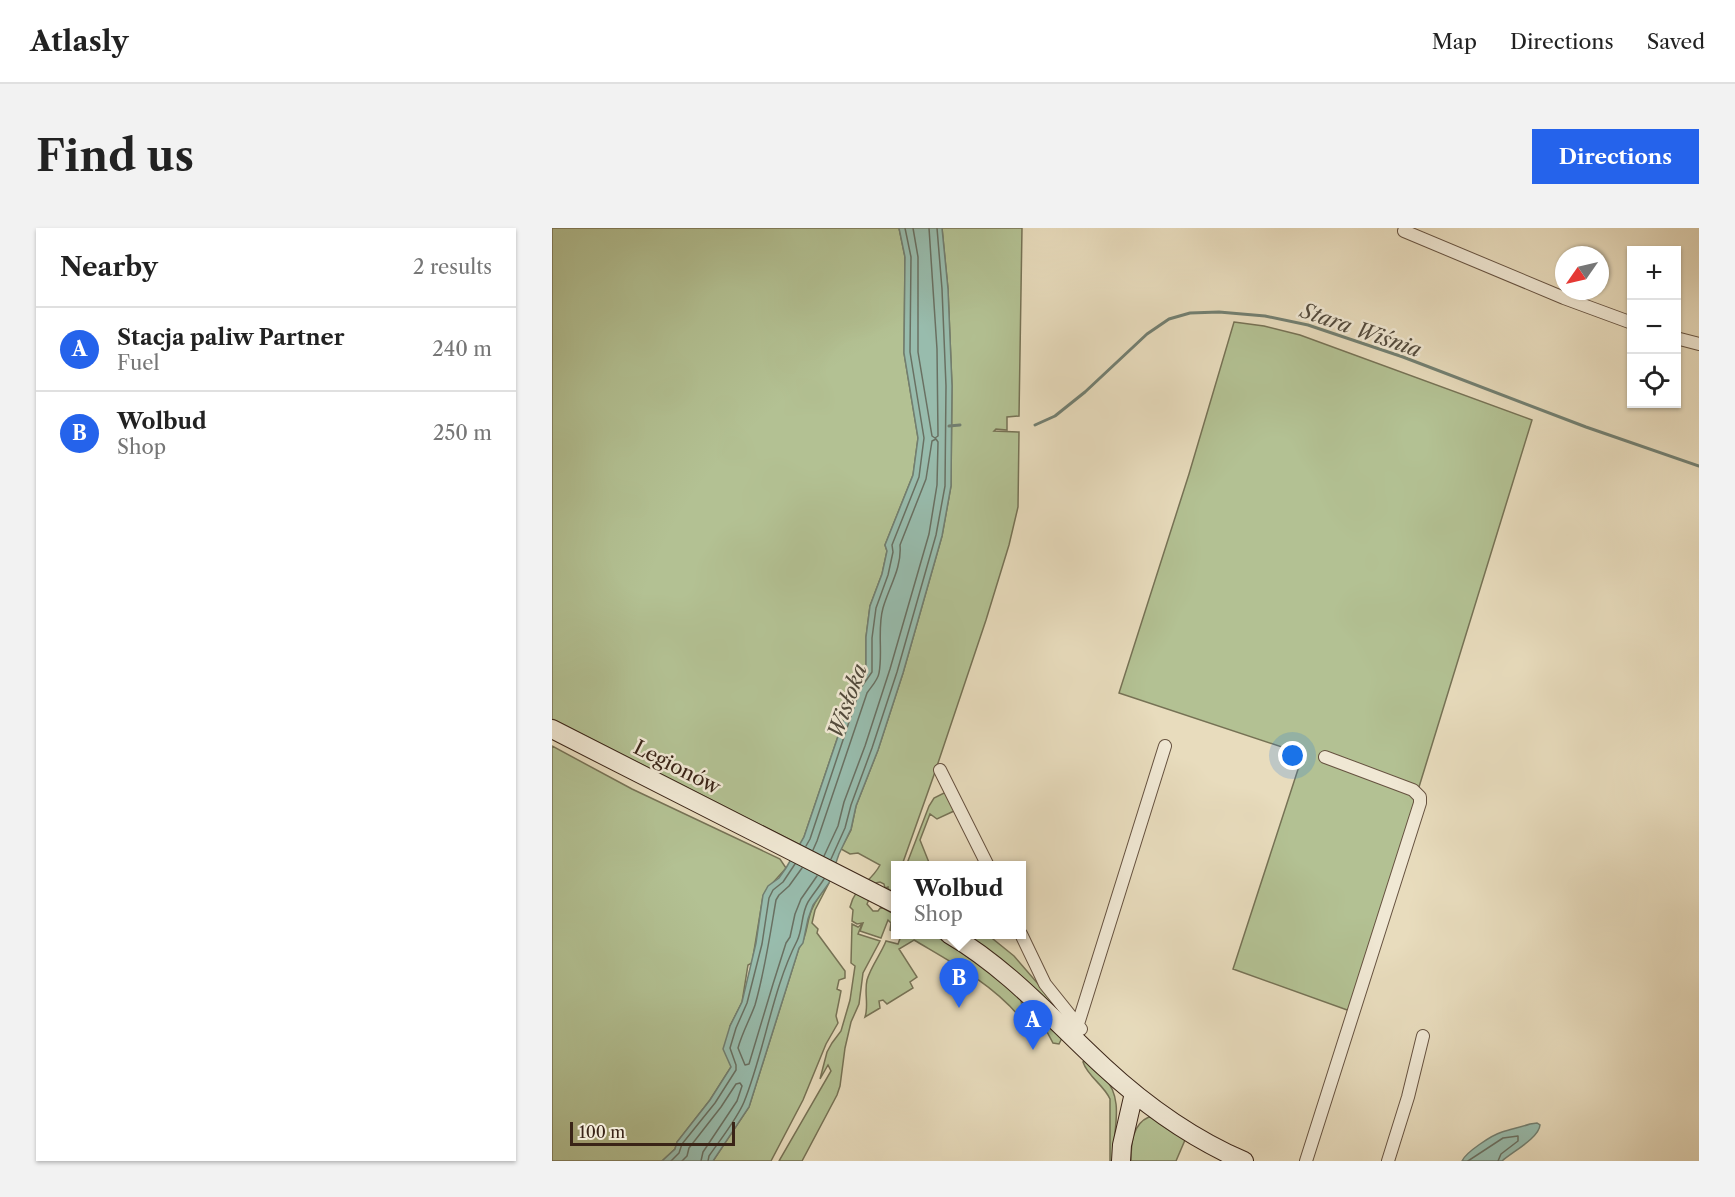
<!DOCTYPE html>
<html lang="en">
<head>
<meta charset="utf-8">
<style>
	body { margin:0; font-family:"Libre Caslon Text",serif; background:#f2f2f2; color:#222 }
	.controls { position:absolute; right:18px; top:18px; display:grid; overflow:hidden; border-radius:0px; box-shadow:0 2px 4px #0004 }
	.controls button { width:54px; height:54px; display:grid; place-items:center; padding:0; border:0; border-bottom:2px solid #e0e0e0; background:#fff; color:#222; font:30px sans-serif }
	.compass { position:absolute; left:1003px; top:18px; width:54px; height:54px; border-radius:50%; background:#fff; box-shadow:0 2px 4px #0004; rotate:236deg }
	.scale { position:absolute; left:18px; bottom:15px; width:165px; box-sizing:border-box; padding-left:6px; border:3px solid #3a2417; border-top:0; font-size:16px; line-height:21px; white-space:nowrap; color:#3a2417; -webkit-text-stroke:4px #f0e8d4; paint-order:stroke }
	.you { position:absolute; left:741px; top:528px; width:21px; height:21px; margin:-15px; border:4px solid #fff; border-radius:50%; background:#1a73e8; box-shadow:0 0 0 9px #1a73e833 }
	.badge { display:grid; place-items:center; width:39px; height:39px; border-radius:50%; background:#2563eb; color:#fff; font-size:20px; font-weight:700 }
	.pin { position:absolute; translate:-50% -50px; filter:drop-shadow(0 2px 3px #0008) }
	.pin::after { content:''; position:absolute; top:32px; width:21px; height:18px; background:inherit; clip-path:polygon(0 0,100% 0,50% 100%) }
	.popup { position:absolute; left:339px; top:633px; width:135px; height:78px; box-sizing:border-box; display:grid; place-content:center; border-radius:0px; background:#fff; filter:drop-shadow(0 2px 4px #0005); font-size:20px; white-space:nowrap; color:#767676 }
	.popup b { font-size:22px; color:#222 }
	.popup::after { content:''; position:absolute; left:50%; top:100%; margin-left:-12px; border:12px solid transparent; border-top-color:#fff }
	.list { margin:0; padding:0; list-style:none }
	h2 { display:flex; justify-content:space-between; align-items:center; height:78px; margin:0; padding:0 24px; font-size:26px }
	h2 small { font-size:20px; font-weight:400; color:#767676 }
	.list li { display:grid; grid-template-columns:39px 1fr auto; gap:18px; align-items:center; box-sizing:border-box; height:84px; padding:0 24px; border-top:2px solid #e0e0e0 }
	.list b { display:block; font-size:22px; white-space:nowrap }
	.list p { margin:0; font-size:20px; white-space:nowrap; color:#767676 }
	.list em { font-size:20px; font-style:normal; color:#767676 }
	.icon { flex:none; width:33px; height:33px; fill:none; stroke:currentColor; stroke-width:2; stroke-linecap:round; stroke-linejoin:round }
	.map { position:relative; flex:none; width:1147px; height:933px; overflow:hidden; border-radius:0px }
	header { display:flex; align-items:center; gap:36px; box-sizing:border-box; height:84px; padding:0 30px; background:#fff; border-bottom:2px solid #e0e0e0 }
	header strong { font-size:28px }
	nav { display:flex; gap:33px; margin-inline-start:auto; font-size:21px }
	.intro { display:flex; align-items:center; justify-content:space-between; box-sizing:border-box; height:144px; padding:0 36px }
	h1 { margin:0; font-size:42px }
	.button { padding:15px 27px; border-radius:0px; background:#2563eb; color:#fff; font-size:21px; font-weight:700 }
	main { display:flex; gap:36px; padding:0 36px }
	aside { flex:1; background:#fff; border-radius:0px; box-shadow:0 2px 4px #0004 }
	.map>svg:first-child { display:block }
	.green { fill:#b3c193; stroke:#767255; stroke-width:1.5 }
	.water { fill:#98bcad; stroke:#727f71; stroke-width:1.5 }
	.lines { fill:none; stroke-linecap:round; stroke-linejoin:round }
	.shore { stroke:#697062; stroke-width:1.5 }
	.stream { stroke:#727f71; stroke-width:3 }
	.street-casing { stroke:#665240; stroke-width:14 }
	.secondary-casing { stroke:#3a2417; stroke-width:20 }
	.street { stroke:#f0e8d4; stroke-width:12 }
	.secondary { stroke:#f0e8d4; stroke-width:18 }
	.labels { text-anchor:middle; dominant-baseline:central; stroke-width:5; stroke-linejoin:round; paint-order:stroke }
	.street-label { font-size:20px; fill:#3a2417; stroke:#f0e8d4 }
	.water-label { font-size:21px; font-style:italic; fill:#524a3c; stroke:#f0e8d4 }
</style>
</head>
<body>
<header>
<strong>Atlasly</strong>
<nav><a>Map</a><a>Directions</a><a>Saved</a></nav>
</header>
<div class="intro"><h1>Find us</h1><a class="button">Directions</a></div>
<main>
<aside>
<h2>Nearby<small>2 results</small></h2>
<ul class="list">
<li><span class="badge">A</span><div><b>Stacja paliw Partner</b><p>Fuel</p></div><em>240 m</em></li>
<li><span class="badge">B</span><div><b>Wolbud</b><p>Shop</p></div><em>250 m</em></li>
</ul>
</aside>
<div class="map">
<svg width="1147" height="933" viewBox="0 0 1147 933">
	<rect width="100%" height="100%" fill="#e8dcbd"/>
	<filter id="stains"><feTurbulence type="fractalNoise" baseFrequency=".00333" numOctaves="4"/><feColorMatrix values="0 0 0 0 .2 0 0 0 0 .09 0 0 0 0 .02 0 0 0 .5 -.17"/></filter>
	<radialGradient id="worn" r=".72"><stop offset=".6" stop-color="#630" stop-opacity="0"/><stop offset="1" stop-color="#630" stop-opacity=".3"/></radialGradient>
	<path class="green" d="M0 0H347L353 29 352 125 366 210 361 247 333 317 335 323 330 346 318 378 314 409V443L303 458 252 609 248 617 0 491Z
		M390 0H470L467 188 455 189V202L444 201 442 203 467 204 466 279 457 317 434 392 383 544 350 637 344 638V666L336 661V659L333 660 332 656 328 654 324 655 315 676 321 683H326L329 679 344 687V705L338 702 339 695 336 692 329 710 308 703 311 695 305 696 300 693 301 682 298 679C304 656 318 656 328 637L306 625 298 626 289 621 299 602 304 578 326 522 351 445 390 308 399 258 400 158 396 61Z
		M682 94 712 98 748 107 980 192 798 783 681 741 751 526 567 465 637 246Z
		M0 518 80 561 228 631 234 640C226 650 217 657 211 668L200 735 196 737 190 774 178 798 179 839 158 872 125 914 123 921 110 933H0Z
		M392 565 396 566 402 583 385 591 378 586 368 612 378 637 354 638 377 578 382 570Z
		M277 655 263 682 260 695 266 701 265 705 293 743V750L287 752 285 761 289 763 284 788 286 795 274 816 251 872 219 933H161L197 879 247 720C256 709 254 692 261 679 265 670 272 662 277 655Z
		M300 696 306 699 310 696 306 706 328 713 311 745 307 776 299 794 293 820 288 858 285 867 250 933H227L279 843 276 837 268 851 275 824 280 815 289 803 298 772 303 738 299 735Z
		M347 707H381L389 711 438 743 469 772 470 780 467 788C439 755 399 734 362 712L347 721 365 749 358 754 361 760 335 776 331 772 327 773 328 780 313 789C317 777 312 765 315 752 319 738 329 726 334 713L346 716 349 708Z
		M413 707H436L462 728 519 794Z
		M497 797 510 810 507 816 501 815 493 800Z
		M533 833C539 838 547 843 552 849 574 872 560 905 561 933H558V871C552 857 536 849 531 834Z
		M597 889 605 891 633 912 624 933H579C579 916 580 896 597 889Z"/>
	<path class="water" d="M347 0H390L396 61 400 158 399 258 390 308 351 445 326 522 304 578 299 601 287 626 277 655 261 677 256 691 251 715 247 720 197 879 161 933H110L123 921 125 914 158 872 179 839 171 821 178 798 190 774 204 715 211 667 216 658 227 650 234 640 252 609 303 458 314 443V409L318 378 330 346 335 323 333 317 361 247 366 210 352 125 353 29Z
		M978 896 985 895 988 897C987 910 960 924 950 933H910C914 924 940 907 950 904 960 901 969 899 978 896Z"/>
	<g class="lines">
		<path class="shore" d="M361 0 366 29V124L380 208 383 210 386 208 385 121 377 0
			M254 618 258 611 308 461 320 444V410L324 380 336 347 341 324 340 317 367 249 372 210 358 124 359 29 353 0
			M261 622 265 613 315 465C319 459 326 452 327 445 331 425 325 401 331 380 337 359 350 340 348 317L374 251 380 213 384 211 386 214 385 257 377 306 338 441 313 518 292 574 286 598 272 628
			M279 631 293 600 299 577 320 520 345 444 384 307 393 258 394 158 390 61 385 0
			M250 640 237 658 227 667 224 672C218 707 213 742 203 777 198 791 190 805 186 820L193 837 197 836 221 756 234 715 238 709 243 686 249 671 265 648
			M119 933 127 925 130 916 163 875 184 842V837L178 820 184 800 195 775 210 716 217 670 221 662 231 654 243 636
			M130 933 135 928 137 920 169 879 184 856 188 855 190 858 185 873 151 924 149 933
			M156 933 157 928C168 912 185 891 192 874 213 822 220 762 245 713 251 701 249 686 256 674 261 666 267 659 272 651
			M916 933 951 910 966 908V913L949 926 946 933"/>
		<path class="stream" d="M483 197 503 188 533 164 595 106 617 91 638 85 667 84 713 88 756 97 851 129 1034 199 1147 238
			M397 198 408 197"/>
		<g class="street-casing">
			<path id="street" d="M852 3 1012 70 1080 95
				M1124 110 1147 116
				M388 542 436 638
				M469 706 493 756 529 801
				M526 796 613 518
				M754 933 868 575V569L861 562 773 529
				M836 933 856 869 871 808"/>
		</g>
		<g class="secondary-casing">
			<path id="secondary" d="M0 501 344 676
				M397 706C457 741 502 793 552 839 593 877 641 911 692 933
				M569 933 570 917 582 865"/>
		</g>
		<use href="#street" class="street"/>
		<use href="#secondary" class="secondary"/>
	</g>
	<g class="labels">
		<g class="street-label">
			<text transform="translate(125 539) rotate(27)">Legionów</text>
		</g>
		<g class="water-label">
			<text transform="translate(809 102) rotate(19)">Stara Wiśnia</text>
			<text transform="translate(295 473) rotate(-70)">Wisłoka</text>
		</g>
	</g>
	<rect width="100%" height="100%" filter="url(#stains)"/>
	<rect width="100%" height="100%" fill="url(#worn)"/>
</svg>
<div class="controls">
<button>+</button>
<button>−</button>
<button><svg class="icon" aria-label="locate" viewBox="0 0 24 24"><circle cx="12" cy="12" r="6"/><path d="M12 2v4M12 18v4M2 12h4M18 12h4"/></svg></button>
</div>
<svg class="compass" viewBox="-18 -18 36 36"><path d="M0-13l5 13h-10z" fill="#e53935"/><path d="M0 13l5-13h-10z" fill="#767676"/></svg>
<div class="scale">100 m</div>
<div class="you"></div>
<div class="pin badge" style="left:481px;top:822px">A</div>
<div class="pin badge" style="left:407px;top:780px">B</div>
<div class="popup"><b>Wolbud</b>Shop</div>
</div>
</main>
</body>
</html>
